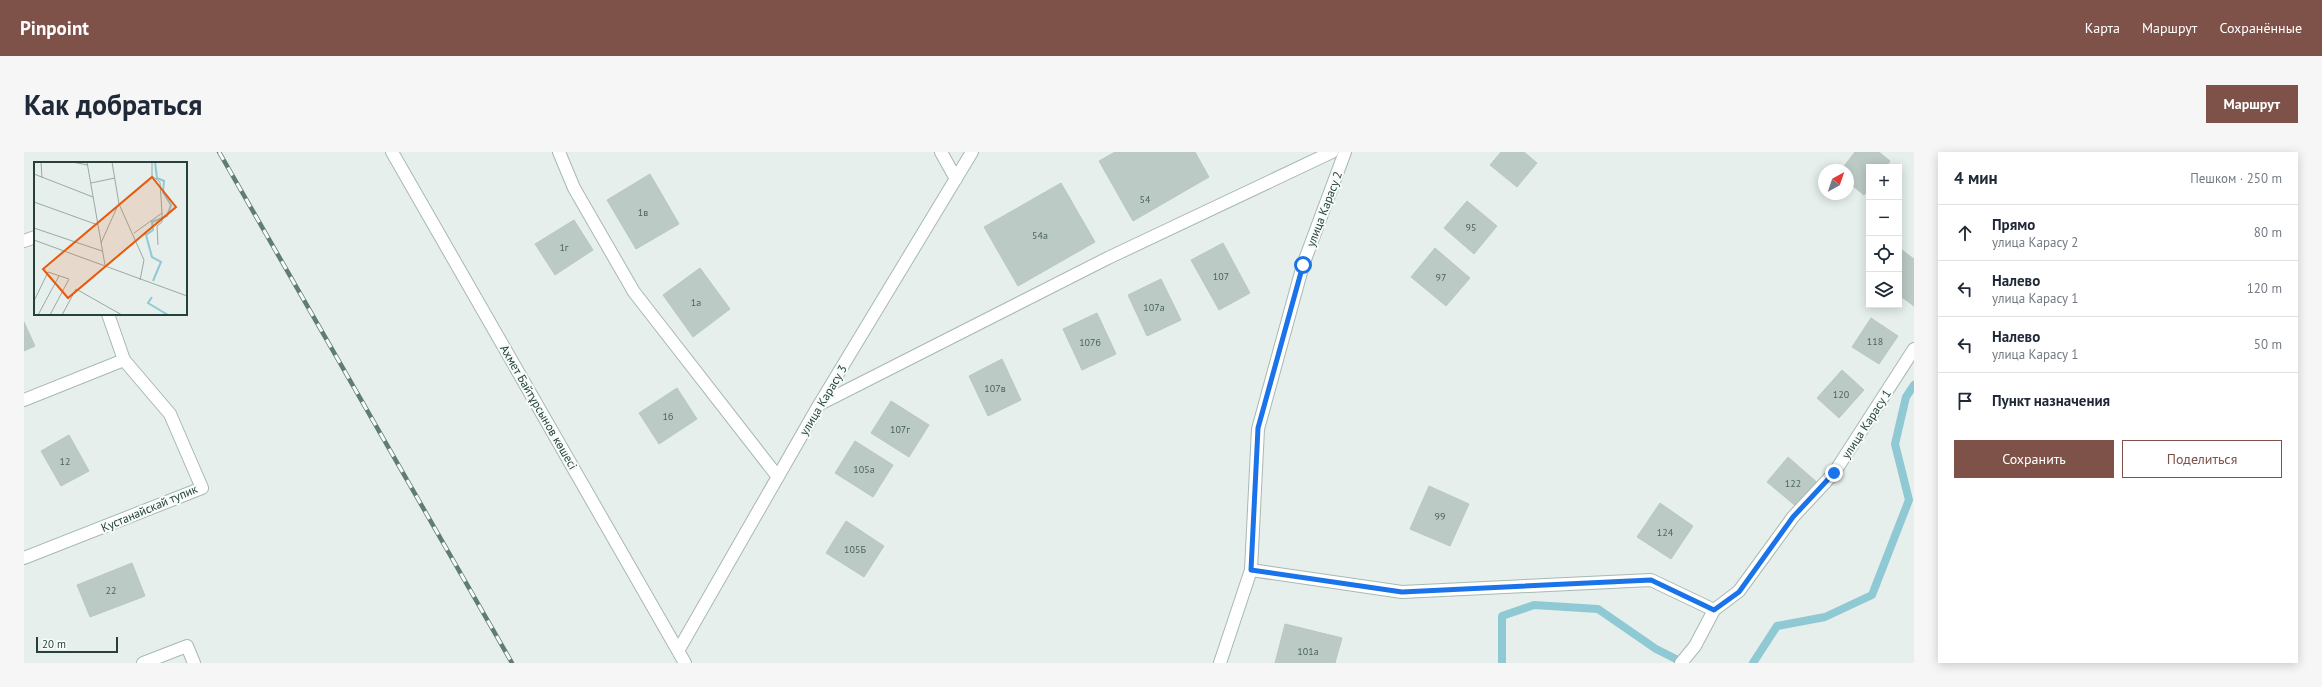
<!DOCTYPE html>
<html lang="ru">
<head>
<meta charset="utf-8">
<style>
	body { margin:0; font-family:"PT Sans",sans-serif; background:#f6f6f7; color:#1f2937 }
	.controls { position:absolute; right:12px; top:12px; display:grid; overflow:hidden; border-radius:0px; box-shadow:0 2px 10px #0003 }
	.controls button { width:36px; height:36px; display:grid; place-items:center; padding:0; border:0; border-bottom:1px solid #e0e1e3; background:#fff; color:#1f2937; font:20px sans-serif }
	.compass { position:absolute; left:1794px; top:12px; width:36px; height:36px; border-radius:50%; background:#fff; box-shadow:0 2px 10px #0003; rotate:40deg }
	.scale { position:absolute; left:12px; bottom:10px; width:82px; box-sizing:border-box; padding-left:4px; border:2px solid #24423a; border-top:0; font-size:11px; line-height:14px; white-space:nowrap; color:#24423a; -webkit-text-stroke:3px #f7fbf9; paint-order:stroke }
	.stop { position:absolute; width:12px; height:12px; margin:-9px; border:3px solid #1a73e8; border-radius:50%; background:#fff }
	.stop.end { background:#1a73e8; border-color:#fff; box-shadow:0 1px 4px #0008 }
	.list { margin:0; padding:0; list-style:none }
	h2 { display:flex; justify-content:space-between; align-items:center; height:52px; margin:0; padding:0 16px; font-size:17px }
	h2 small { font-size:13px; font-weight:400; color:#747a83 }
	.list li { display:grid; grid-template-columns:26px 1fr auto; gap:12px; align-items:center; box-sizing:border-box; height:56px; padding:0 16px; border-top:1px solid #e0e1e3 }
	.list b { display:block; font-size:15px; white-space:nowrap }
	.list p { margin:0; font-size:13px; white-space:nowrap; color:#747a83 }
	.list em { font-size:13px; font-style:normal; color:#747a83 }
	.actions { display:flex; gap:8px; padding:12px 16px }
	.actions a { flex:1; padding:9px 0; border:1px solid #7f5249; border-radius:0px; text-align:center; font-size:14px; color:#7f5249 }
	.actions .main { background:#7f5249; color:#fff }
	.icon { flex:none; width:22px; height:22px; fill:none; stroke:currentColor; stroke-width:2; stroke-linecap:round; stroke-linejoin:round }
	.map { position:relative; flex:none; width:1890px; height:511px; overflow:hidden; border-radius:0px }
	header { display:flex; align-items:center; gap:24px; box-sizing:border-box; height:56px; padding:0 20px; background:#7f5249; color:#fff }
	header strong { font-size:19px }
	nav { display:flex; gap:22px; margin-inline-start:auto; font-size:14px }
	.intro { display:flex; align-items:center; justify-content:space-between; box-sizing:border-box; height:96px; padding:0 24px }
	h1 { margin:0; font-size:28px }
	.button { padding:10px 18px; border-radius:0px; background:#7f5249; color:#fff; font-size:14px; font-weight:700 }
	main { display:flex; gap:24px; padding:0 24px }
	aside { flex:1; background:#fff; border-radius:0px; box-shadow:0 2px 10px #0003 }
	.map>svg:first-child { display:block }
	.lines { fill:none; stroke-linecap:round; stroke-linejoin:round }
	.stream { stroke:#8ec9d4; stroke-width:8 }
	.building { fill:#bbcac4; stroke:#b8c9c2 }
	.minor-casing { stroke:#a8b8b2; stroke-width:14 }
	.minor { stroke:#fff; stroke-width:12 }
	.rail-casing { stroke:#5f7d75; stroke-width:4.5 }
	.rail { stroke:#f7fbf9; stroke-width:3; stroke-dasharray:9; stroke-linecap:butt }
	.route { stroke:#1a73e8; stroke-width:5 }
	.labels { text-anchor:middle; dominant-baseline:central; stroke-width:4; stroke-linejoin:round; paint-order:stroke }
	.number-label { font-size:10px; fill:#4a645c }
	.street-label { font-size:12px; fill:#24423a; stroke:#f7fbf9 }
	.inset-river { fill:none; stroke:#8ec9d4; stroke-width:2 }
	.inset-road { fill:none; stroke:#98aaa4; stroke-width:1 }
	.view { fill:#e8590c; fill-opacity:0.15; stroke:#e8590c; stroke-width:2 }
	.inset-edge { fill:none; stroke:#24423a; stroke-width:2 }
</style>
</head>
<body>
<header>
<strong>Pinpoint</strong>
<nav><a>Карта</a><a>Маршрут</a><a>Сохранённые</a></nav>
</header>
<div class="intro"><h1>Как добраться</h1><a class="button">Маршрут</a></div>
<main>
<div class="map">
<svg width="1890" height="511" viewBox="0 0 1890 511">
	<rect width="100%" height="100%" fill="#e6efeb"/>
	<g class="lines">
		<path class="stream" d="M1478 511V464L1510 453 1574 457 1632 497 1660 511
			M1729 511 1753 474 1801 465 1848 443 1885 348 1871 292 1882 245 1890 233"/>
	</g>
	<path class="building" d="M1091 0H1171L1185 25 1109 69 1075 9Z
		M1477 0H1500L1513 11 1493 35 1466 13Z
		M1831 0H1855L1866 9 1862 15H1845V36L1840 43 1824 30V18H1817Z
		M626 22 655 72 612 97 583 48Z
		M1037 31 1071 90 994 134 960 75Z
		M1443 49 1473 74 1450 102 1420 76Z
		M550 68 569 98 531 123 511 92Z
		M1199 91 1226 141 1195 158 1167 108Z
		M1411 96 1446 126 1422 154 1387 125Z
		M1878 98 1890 107V154L1875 143V102Z
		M676 116 706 157 669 185 639 143Z
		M1137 127 1157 168 1123 184 1104 143Z
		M1073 161 1092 202 1058 218 1039 177Z
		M1847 166 1874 184 1855 212 1828 195Z
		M0 170 11 194 0 199Z
		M978 207 997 248 964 264 945 224Z
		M1818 218 1840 238 1815 266 1793 246Z
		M653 236 673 267 635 292 615 261Z
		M867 249 905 273 885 305 847 281Z
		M45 283 65 319 37 334 17 299Z
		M831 289 869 313 849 345 811 321Z
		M1764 305 1795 332 1774 356 1743 330Z
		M1405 334 1445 352 1426 394 1386 377Z
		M1636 351 1669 374 1647 407 1613 385Z
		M822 369 860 394 840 425 802 401Z
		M108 411 121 444 66 465 53 433Z
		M1261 472 1318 486 1311 511H1251Z"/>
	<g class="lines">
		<g class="minor-casing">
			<path id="minor" d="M368 0 661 511
				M535 0 550 36 610 140 754 325
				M917 0 932 27
				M0 89 11 85
				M0 248 100 208
				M796 252 1084 106 1308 0
				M0 406 178 336 146 262 100 208 84 162
				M1227 418 1378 440 1627 428 1690 458 1715 439 1769 365 1810 321 1890 197
				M654 499 795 253 948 0
				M119 511 163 494 170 511
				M1196 511 1227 418 1234 277 1279 113 1321 0
				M1657 511 1671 494 1690 458"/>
		</g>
		<use href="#minor" class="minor"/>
		<g class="rail-casing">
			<path id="rail" d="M195 0 488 511"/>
		</g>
		<use href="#rail" class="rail"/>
	</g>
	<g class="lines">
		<path class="route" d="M1279 113 1234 276 1227 418 1378 440 1627 428 1690 458 1715 440 1769 365 1810 321"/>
	</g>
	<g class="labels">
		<g class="number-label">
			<text x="1121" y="47">54</text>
			<text x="619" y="60">1в</text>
			<text x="1447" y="75">95</text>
			<text x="1016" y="83">54а</text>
			<text x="540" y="95">1г</text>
			<text x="1197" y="124">107</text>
			<text x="1417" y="125">97</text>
			<text x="672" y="150">1а</text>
			<text x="1130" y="155">107а</text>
			<text x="1851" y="189">118</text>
			<text x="1066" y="190">107б</text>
			<text x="971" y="236">107в</text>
			<text x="1817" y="242">120</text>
			<text x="644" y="264">1б</text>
			<text x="876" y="277">107г</text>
			<text x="41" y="309">12</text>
			<text x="840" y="317">105а</text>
			<text x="1769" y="331">122</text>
			<text x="1416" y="364">99</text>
			<text x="1641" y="380">124</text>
			<text x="831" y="397">105Б</text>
			<text x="87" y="438">22</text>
			<text x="1284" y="499">101а</text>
		</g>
		<g class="street-label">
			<text transform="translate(1300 57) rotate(-69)">улица Карасу 2</text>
			<text transform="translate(799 248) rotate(-59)">улица Карасу 3</text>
			<text transform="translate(515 255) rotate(60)">Ахмет Байтұрсынов көшесі</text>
			<text transform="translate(1842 272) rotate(-57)">улица Карасу 1</text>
			<text transform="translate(125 356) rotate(-23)">Кустанайскай тупик</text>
		</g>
	</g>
	<g transform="translate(10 10)">
		<rect width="153" height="153" fill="#e6efeb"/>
		<path class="inset-river" d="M119 119 127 100 118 95 112 73 119 68 118 60 133 54 137 43 129 30 130 19 123 16 121 0M118 135 114 141 134 153"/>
		<path class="inset-road" d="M7 0 8 16M38 0 54 3M53 0 71 103M78 0 85 42 110 98 106 118M0 12 59 35M57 21 81 16M0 40 64 63M0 66 68 89M100 71 128 51 126 20 118 14V0M0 78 153 134M67 81 84 43M124 83 123 64 128 60V51M0 139 14 110 35 117 16 153M4 153 25 114M28 153 42 127 88 153"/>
		<path class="view" d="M118 15 142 45 34 136 9 107Z"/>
		<rect width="153" height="153" class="inset-edge"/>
	</g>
</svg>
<div class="controls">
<button>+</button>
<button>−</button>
<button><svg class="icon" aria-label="locate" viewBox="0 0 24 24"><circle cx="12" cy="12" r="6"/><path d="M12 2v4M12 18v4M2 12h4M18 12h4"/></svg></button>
<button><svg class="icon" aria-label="layers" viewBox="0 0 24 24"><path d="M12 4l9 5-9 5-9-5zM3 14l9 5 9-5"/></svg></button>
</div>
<svg class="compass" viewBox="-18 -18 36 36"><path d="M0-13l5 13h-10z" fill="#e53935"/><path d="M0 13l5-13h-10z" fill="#747a83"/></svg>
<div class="scale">20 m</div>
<div class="stop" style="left:1279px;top:113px"></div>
<div class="stop end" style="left:1810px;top:321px"></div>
</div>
<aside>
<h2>4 мин<small>Пешком · 250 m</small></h2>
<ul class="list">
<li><svg class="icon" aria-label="ahead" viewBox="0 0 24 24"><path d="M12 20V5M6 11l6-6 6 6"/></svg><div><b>Прямо</b><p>улица Карасу 2</p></div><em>80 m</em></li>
<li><svg class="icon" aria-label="left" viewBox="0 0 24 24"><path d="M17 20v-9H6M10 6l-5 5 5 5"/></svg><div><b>Налево</b><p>улица Карасу 1</p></div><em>120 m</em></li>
<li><svg class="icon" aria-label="left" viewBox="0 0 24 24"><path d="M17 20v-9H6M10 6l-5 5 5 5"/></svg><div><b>Налево</b><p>улица Карасу 1</p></div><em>50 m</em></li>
<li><svg class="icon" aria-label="arrive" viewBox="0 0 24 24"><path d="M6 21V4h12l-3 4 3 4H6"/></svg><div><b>Пункт назначения</b></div></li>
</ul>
<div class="actions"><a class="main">Сохранить</a><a>Поделиться</a></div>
</aside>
</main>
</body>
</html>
